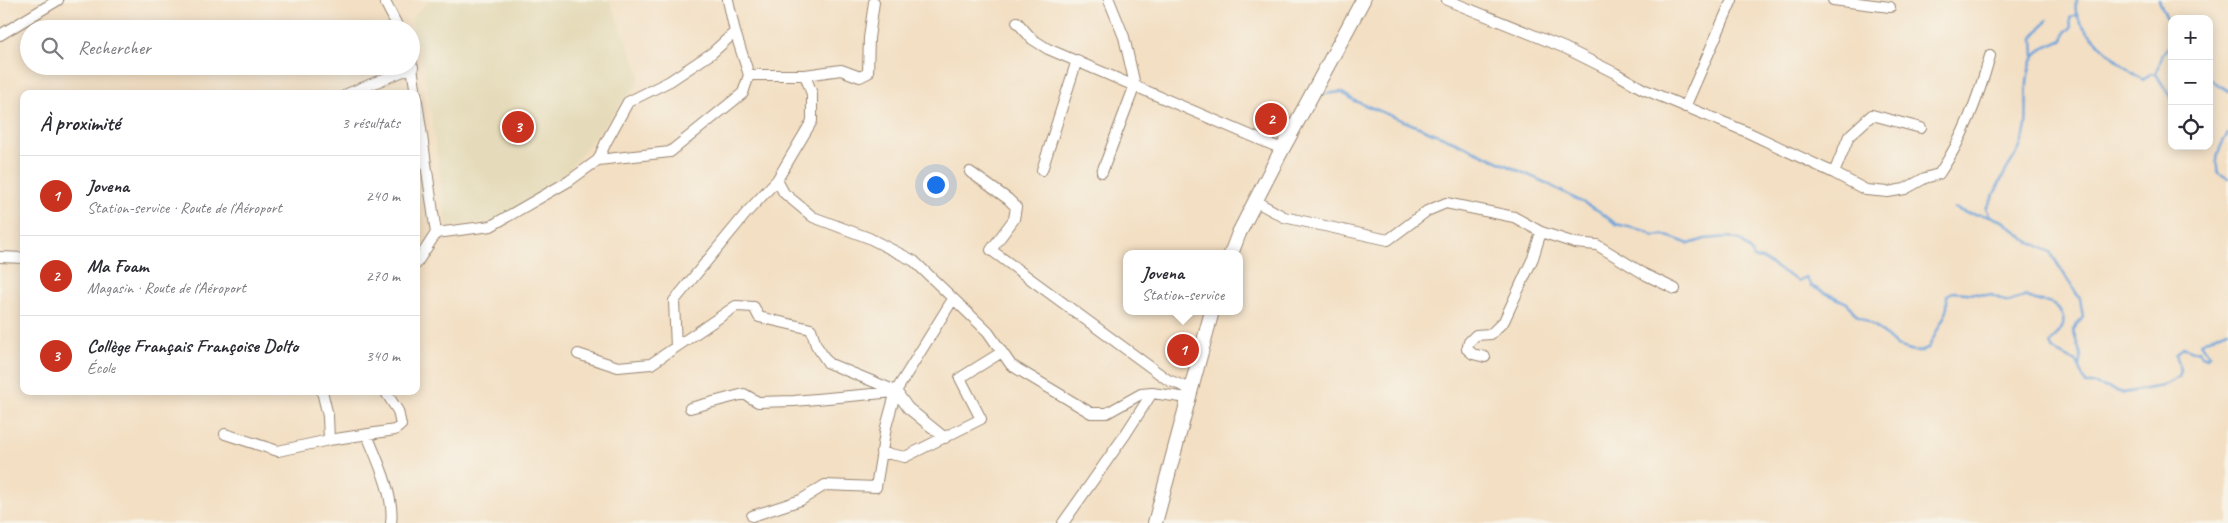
<!DOCTYPE html>
<html lang="fr">
<head>
<meta charset="utf-8">
<style>
	body { margin:0; font-family:Caveat,sans-serif; background:#f7f7f7; color:#2b2b33 }
	.controls { position:absolute; right:15px; top:15px; display:grid; overflow:hidden; border-radius:10px; box-shadow:0 2px 12px #0003 }
	.controls button { width:45px; height:45px; display:grid; place-items:center; padding:0; border:0; border-bottom:1px solid #e1e1e2; background:#fff; color:#2b2b33; font:25px sans-serif }
	.you { position:absolute; left:935px; top:184px; width:18px; height:18px; margin:-12px; border:4px solid #fff; border-radius:50%; background:#1a73e8; box-shadow:0 0 0 8px #1a73e833 }
	.badge { display:grid; place-items:center; width:32px; height:32px; border-radius:50%; background:#c8321e; color:#fff; font-size:16px; font-weight:700 }
	.pin { position:absolute; translate:-50% -50%; border:2px solid #fff; box-shadow:0 1px 5px #0006 }
	.popup { position:absolute; left:1123px; top:250px; width:120px; height:65px; box-sizing:border-box; display:grid; place-content:center; border-radius:10px; background:#fff; filter:drop-shadow(0 1px 4px #0005); font-size:16px; white-space:nowrap; color:#7c7c81 }
	.popup b { font-size:19px; color:#2b2b33 }
	.popup::after { content:''; position:absolute; left:50%; top:100%; margin-left:-10px; border:10px solid transparent; border-top-color:#fff }
	.list { margin:0; padding:0; list-style:none }
	h2 { display:flex; justify-content:space-between; align-items:center; height:65px; margin:0; padding:0 20px; font-size:21px }
	h2 small { font-size:16px; font-weight:400; color:#7c7c81 }
	.list li { display:grid; grid-template-columns:32px 1fr auto; gap:15px; align-items:center; box-sizing:border-box; height:80px; padding:0 20px; border-top:1px solid #e1e1e2 }
	.list b { display:block; font-size:19px; white-space:nowrap }
	.list p { margin:0; font-size:16px; white-space:nowrap; color:#7c7c81 }
	.list em { font-size:16px; font-style:normal; color:#7c7c81 }
	.icon { flex:none; width:28px; height:28px; fill:none; stroke:currentColor; stroke-width:2; stroke-linecap:round; stroke-linejoin:round }
	.map { position:relative; flex:none; width:2228px; height:523px; overflow:hidden }
	.search { position:absolute; background:#fff; box-shadow:0 2px 12px #0003; left:20px; top:20px; width:400px; height:55px; display:flex; align-items:center; gap:12px; box-sizing:border-box; padding:0 18px; border-radius:28px; color:#7c7c81; font-size:19px }
	.panel { position:absolute; background:#fff; box-shadow:0 2px 12px #0003; left:20px; top:90px; width:400px; height:305px; border-radius:10px }
	.map>svg:first-child { display:block }
	.built { fill:#e5dbba }
	.lines { fill:none; stroke-linecap:round; stroke-linejoin:round }
	.stream { stroke:#6ca3da; stroke-width:2.5 }
	.minor-casing { stroke:#978470; stroke-width:12 }
	.secondary-casing { stroke:#978470; stroke-width:16 }
	.minor { stroke:#fff; stroke-width:10 }
	.secondary { stroke:#fff; stroke-width:14 }
</style>
</head>
<body>
<div class="map">
<svg width="2228" height="523" viewBox="0 0 2228 523">
	<rect width="100%" height="100%" fill="#f7f3e8"/>
	<filter id="ink" filterUnits="userSpaceOnUse"><feTurbulence type="fractalNoise" baseFrequency=".02" numOctaves="2"/><feDisplacementMap in="SourceGraphic" scale="10" xChannelSelector="R" yChannelSelector="G"/><feConvolveMatrix kernelMatrix="1 2 1 2 8 2 1 2 1" color-interpolation-filters="sRGB"/></filter>
	<filter id="wash" filterUnits="userSpaceOnUse"><feTurbulence type="fractalNoise" baseFrequency=".0096" numOctaves="4" result="noise"/><feDisplacementMap in="SourceGraphic" scale="20" xChannelSelector="R" yChannelSelector="G"/><feGaussianBlur stdDeviation="1.12" result="paint"/><feColorMatrix in="noise" values="0 0 0 0 0 0 0 0 0 0 0 0 0 0 0 0 0 1.4 0 .05"/><feComposite in="paint" operator="in"/></filter>
	<g filter="url(#wash)">
		<rect width="100%" height="100%" fill="#f3dfc3"/>
		<path class="built" d="M430 0H609L640 74 636 86 570 168 513 216 505 220 447 227 424 65 411 19Z"/>
		<g class="lines">
			<path class="stream" d="M2076 0C2076 4 2075 8 2076 12 2081 32 2125 69 2143 80L2151 73 2156 74 2172 100
				M2159 0 2172 30
				M2034 56 2033 38 2047 20
				M2156 74 2163 54 2172 43
				M2209 79 2228 91
				M1325 94 1341 92 1355 101 1453 141 1546 183 1599 211 1616 224 1646 231 1653 236 1665 235 1689 244 1705 239 1728 237 1740 240 1751 251 1754 258 1762 259 1798 281 1806 277 1811 286 1847 303 1857 316 1875 326 1897 346 1914 351H1924L1929 347 1947 311V295L1953 292 1991 295 2008 302 2025 296C2033 301 2038 300 2048 302 2058 304 2067 317 2062 327 2059 333 2054 338 2050 344L2053 350 2076 362 2086 384H2095L2123 393 2162 386 2179 377 2181 370 2176 355 2183 347 2193 351 2199 350 2202 356 2207 358 2209 355 2201 343C2212 339 2218 333 2228 330
				M2228 134C2220 145 2214 159 2218 173L2228 178
				M1954 208 1966 213 1990 216 2004 222 2025 239 2050 252 2080 299 2083 317 2073 330 2081 355 2079 367
				M1990 216 1986 208C1994 198 1996 188 2002 178 2012 159 2023 148 2026 126 2028 105 2023 76 2034 57 2039 48 2054 44 2063 40L2066 31 2071 28 2070 18 2077 14"/>
		</g>
	</g>
	<g filter="url(#ink)">
		<g class="lines">
			<g class="minor-casing">
				<path id="minor" d="M384 0 399 29
					M728 0 735 32 749 75H805L812 94V121L777 180 784 193 813 217 869 238 914 261 988 332 1011 365 1091 413H1107L1141 394 1152 393 1188 398
					M1447 0 1565 48 1615 73 1643 89 1747 132 1834 173 1866 190 1888 192 1905 189 1925 178 1939 174C1964 137 1978 98 1990 56
					M1833 0 1890 7
					M1017 22 1032 39 1048 49 1282 149
					M0 35 58 0
					M411 60 436 233
					M805 75 841 70 860 77 868 73 869 38 874 2
					M347 94 413 67
					M1685 107 1732 0
					M598 160 670 152 743 93 749 75
					M1042 170 1077 60
					M970 172 1008 199 1016 207 1014 219 991 250 1168 380 1191 389
					M1102 172 1135 85 1124 37 1109 0
					M1834 173 1849 136 1872 115 1921 128
					M1255 201 1284 217 1388 240 1427 211 1446 203 1514 217 1541 232 1575 243 1597 245 1646 275 1675 289
					M0 257 24 258
					M416 264 436 233 491 226 569 181 598 160 606 142 628 102 670 81 712 53 735 32
					M676 347 674 301 748 211 777 180
					M578 354 618 367 651 364 736 306 754 307 759 317 811 329 816 345 828 363 896 391 908 408 945 438
					M1485 357 1473 354 1467 349 1469 342 1476 335 1491 334 1504 321 1533 258 1541 232
					M322 391 328 416 329 440
					M690 408 744 394 758 402 794 401 895 392
					M225 434 278 451 329 440 395 430 401 425 398 411 385 391
					M367 435C377 459 395 497 391 523
					M881 452 905 457 981 419 960 378 1002 352
					M752 516 801 500 825 485 876 487 886 427 896 391 953 299
					M1063 523 1125 435 1152 393"/>
			</g>
			<g class="secondary-casing">
				<path id="secondary" d="M1231 254 1239 233 1278 157 1363 0
					M1155 523 1212 311"/>
			</g>
			<use href="#minor" class="minor"/>
			<use href="#secondary" class="secondary"/>
		</g>
	</g>
</svg>
<div class="controls">
<button>+</button>
<button>−</button>
<button><svg class="icon" aria-label="locate" viewBox="0 0 24 24"><circle cx="12" cy="12" r="6"/><path d="M12 2v4M12 18v4M2 12h4M18 12h4"/></svg></button>
</div>
<div class="you"></div>
<div class="pin badge" style="left:1183px;top:350px">1</div>
<div class="popup"><b>Jovena</b>Station-service</div>
<div class="pin badge" style="left:1271px;top:119px">2</div>
<div class="pin badge" style="left:518px;top:127px">3</div>
<div class="search"><svg class="icon" aria-label="search" viewBox="0 0 24 24"><circle cx="10" cy="10" r="6"/><path d="M15 15l6 6"/></svg>Rechercher</div>
<section class="panel">
<h2>À proximité<small>3 résultats</small></h2>
<ul class="list">
<li><span class="badge">1</span><div><b>Jovena</b><p>Station-service · Route de l'Aéroport</p></div><em>240 m</em></li>
<li><span class="badge">2</span><div><b>Ma Foam</b><p>Magasin · Route de l'Aéroport</p></div><em>270 m</em></li>
<li><span class="badge">3</span><div><b>Collège Français Françoise Dolto</b><p>École</p></div><em>340 m</em></li>
</ul>
</section>
</div>
</body>
</html>
